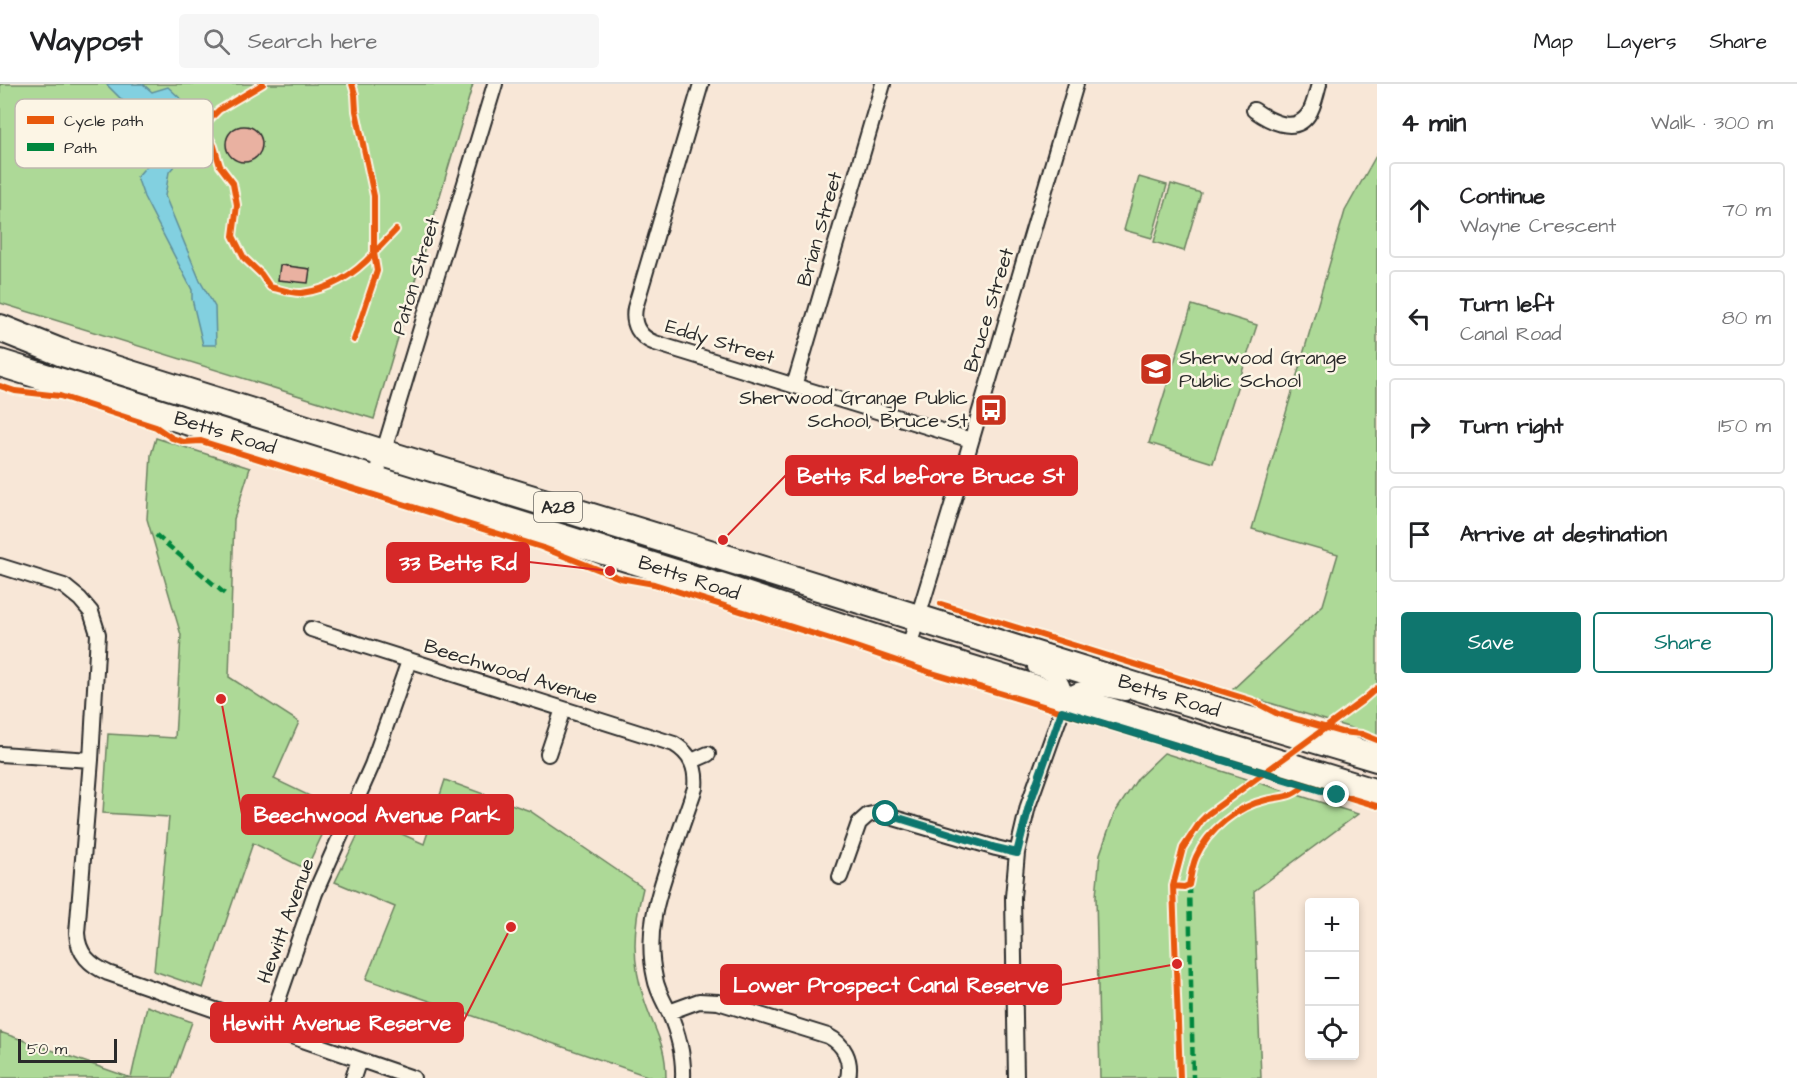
<!DOCTYPE html>
<html lang="en">
<head>
<meta charset="utf-8">
<style>
	body { margin:0; font-family:"Architects Daughter",sans-serif; background:#f6f6f6; color:#202124 }
	.controls { position:absolute; right:18px; bottom:18px; display:grid; overflow:hidden; border-radius:6px; box-shadow:0 3px 9px #0003 }
	.controls button { width:54px; height:54px; display:grid; place-items:center; padding:0; border:0; border-bottom:2px solid #e0e0e0; background:#fff; color:#202124; font:30px sans-serif }
	.scale { position:absolute; left:18px; bottom:15px; width:99px; box-sizing:border-box; padding-left:6px; border:3px solid #2b2b2b; border-top:0; font-size:16px; line-height:21px; white-space:nowrap; color:#2b2b2b; -webkit-text-stroke:4px #fcf5e5; paint-order:stroke }
	.stop { position:absolute; width:18px; height:18px; margin:-14px; border:4px solid #0f766e; border-radius:50%; background:#fff }
	.stop.end { background:#0f766e; border-color:#fff; box-shadow:0 2px 6px #0008 }
	.list { margin:0; padding:0; list-style:none }
	h2 { display:flex; justify-content:space-between; align-items:center; height:78px; margin:0; padding:0 24px; font-size:26px }
	h2 small { font-size:20px; font-weight:400; color:#757577 }
	.list li { display:grid; grid-template-columns:39px 1fr auto; gap:18px; align-items:center; box-sizing:border-box; height:96px; margin:0 12px 12px; padding:0 12px; border:2px solid #e0e0e0; border-radius:6px }
	.list b { display:block; font-size:22px; white-space:nowrap }
	.list p { margin:0; font-size:20px; white-space:nowrap; color:#757577 }
	.list em { font-size:20px; font-style:normal; color:#757577 }
	.actions { display:flex; gap:12px; padding:18px 24px }
	.actions a { flex:1; padding:14px 0; border:2px solid #0f766e; border-radius:6px; text-align:center; font-size:21px; color:#0f766e }
	.actions .main { background:#0f766e; color:#fff }
	.icon { flex:none; width:33px; height:33px; fill:none; stroke:currentColor; stroke-width:2; stroke-linecap:round; stroke-linejoin:round }
	.map { position:relative; flex:none; width:1377px; height:994px; overflow:hidden }
	header { display:flex; align-items:center; gap:36px; box-sizing:border-box; height:84px; padding:0 30px; background:#fff; border-bottom:2px solid #e0e0e0 }
	header strong { font-size:28px }
	nav { display:flex; gap:33px; margin-inline-start:auto; font-size:21px }
	.search { width:420px; height:54px; background:#f6f6f6; display:flex; align-items:center; gap:15px; box-sizing:border-box; padding:0 21px; border-radius:6px; color:#757577; font-size:22px }
	main { display:flex }
	aside { flex:1; background:#fff }
	.map>svg:first-child { display:block }
	.green { fill:#add997; stroke:#6c8261; stroke-width:1.5 }
	.water { fill:#82d0e0; stroke:#5f8e98; stroke-width:1.5 }
	.building { fill:#e9b1a1; stroke:#2b2b2b; stroke-width:1.5 }
	.lines { fill:none; stroke-linecap:round; stroke-linejoin:round }
	.street-casing { stroke:#2b2b2b; stroke-width:18 }
	.highway-casing { stroke:#2b2b2b; stroke-width:30 }
	.street { stroke:#fcf5e5; stroke-width:14 }
	.highway { stroke:#fcf5e5; stroke-width:26 }
	.quiet { stroke:#00873e; stroke-width:4.5; stroke-dasharray:9 4.5; stroke-linecap:butt }
	.cycleway-casing { stroke:#fcf5e5; stroke-width:10 }
	.cycleway { stroke:#e8590c; stroke-width:6 }
	.route { stroke:#0f766e; stroke-width:8 }
	.labels { text-anchor:middle; dominant-baseline:central; stroke-width:5; stroke-linejoin:round; paint-order:stroke }
	.shield { fill:#fcf5e5; stroke:#6a6863; stroke-width:1.5 }
	.shield-label { font-size:18px; font-weight:bold; fill:#2b2b2b }
	.street-label { font-size:20px; fill:#2b2b2b; stroke:#fcf5e5 }
	.poi-label { font-size:20px; fill:#2b2b2b; stroke:#fcf5e5; text-anchor:start }
	.key { fill:#fcf5e5; stroke:#bdb8ad; stroke-width:1.5 }
	.key-label { font-size:16px; fill:#2b2b2b }
	.leader { fill:none; stroke:#d62828; stroke-width:2 }
	.callout-dot { fill:#d62828; stroke:#fcf5e5; stroke-width:2 }
	.callout { fill:#d62828; stroke:#d62828; stroke-width:2 }
	.callout-label { font-size:21px; text-anchor:middle; font-weight:bold; fill:#fff }
</style>
</head>
<body>
<header>
<strong>Waypost</strong>
<div class="search"><svg class="icon" aria-label="search" viewBox="0 0 24 24"><circle cx="10" cy="10" r="6"/><path d="M15 15l6 6"/></svg>Search here</div>
<nav><a>Map</a><a>Layers</a><a>Share</a></nav>
</header>
<main>
<div class="map">
<svg width="1377" height="994" viewBox="0 0 1377 994">
	<rect width="100%" height="100%" fill="#f8e7d7"/>
	<filter id="ink" filterUnits="userSpaceOnUse"><feTurbulence type="fractalNoise" baseFrequency=".0167" numOctaves="2"/><feDisplacementMap in="SourceGraphic" scale="12" xChannelSelector="R" yChannelSelector="G"/><feConvolveMatrix kernelMatrix="1 2 1 2 8 2 1 2 1" color-interpolation-filters="sRGB"/></filter>
	<g filter="url(#ink)">
		<path class="green" d="M0 0H473L374 335 0 219Z
			M1377 70V652L1231 607 1323 521 1338 470 1252 445 1345 127Z
			M1139 93 1167 101 1152 154 1124 146Z
			M1171 100 1201 109 1184 167 1154 158Z
			M1192 221 1257 241 1213 379 1149 359Z
			M156 354 250 384 234 435 229 593 299 638 274 695 335 724 306 785 253 759 203 904 154 887 169 733 103 729 108 650 175 654 181 551 147 435 151 371Z
			M1164 669 1358 730 1254 807 1261 994H1100L1096 812 1100 770 1114 730 1138 694Z
			M445 696 530 727 643 804C633 844 631 878 645 918 655 948 666 960 666 994H653L366 895 395 823 335 798 366 734 424 760Z
			M147 922 192 938 172 994H0V948L131 994Z"/>
		<path class="water" d="M106 0H143L152 8 168 3 182 16 186 68 169 88 165 112 200 197 215 223 216 261H203L192 215V206L144 113 137 93 149 79 132 26Z"/>
		<path class="building" d="M226 60a18 18 0 1 1 36 0a18 18 0 1 1-36 0Z
			M280 181 310 185 308 199 278 196Z"/>
		<g class="lines">
			<g class="street-casing">
				<path id="street" d="M701 0 635 224C632 240 639 253 655 259L971 356
					M1254 26C1268 36 1294 51 1308 31 1314 23 1316 10 1319 0
					M794 302 883 0
					M375 396 495 0
					M0 482 64 502 80 515 91 528 98 550 91 676 77 849C78 870 90 881 108 889L413 994
					M311 545 674 660C691 670 697 684 695 704 687 727 679 750 671 773 657 813 645 851 655 894 657 906 663 916 669 928 678 949 684 971 683 994
					M908 566 960 395 1076 0
					M1035 583C1056 589 1062 593 1066 615
					M0 670 91 676
					M548 670 563 625
					M692 677 708 670
					M840 793 859 739 868 731 877 729 996 764 1017 769
					M669 928 699 917 718 918 828 952C844 960 852 976 848 994
					M268 945 315 809 372 681 409 577
					M353 994 359 976
					M1016 994 1013 813 1017 769 1028 722 1066 615C1079 597 1106 606 1125 609"/>
			</g>
			<g class="highway-casing">
				<path id="highway" d="M0 244 60 268 383 369 732 476 1148 606 1377 674
					M0 279 726 505 933 573 1377 709"/>
			</g>
			<use href="#street" class="street"/>
			<use href="#highway" class="highway"/>
			<path class="quiet" d="M156 451 225 510
				M1189 801 1193 994"/>
			<g class="cycleway-casing">
				<path id="cycleway" d="M263 0 219 26 203 42 214 62 220 82 233 99 237 121 233 152 244 174 261 190 270 203C280 205 292 210 302 209 332 205 355 190 374 169L377 187 354 256
					M352 0 355 10 356 27 374 112V169L396 146
					M0 302 15 307 60 312 156 343 172 354 184 358 201 357 541 463 620 494 654 500 856 563 929 588 1377 722
					M941 520 1237 612 1253 617 1278 630 1341 648 1362 650 1377 656
					M1173 802 1184 803 1189 801C1191 792 1192 782 1196 773 1208 746 1238 722 1266 716 1283 712 1292 714 1305 701
					M1180 994 1173 802 1183 764 1201 737 1208 730 1362 617 1377 604"/>
			</g>
			<use href="#cycleway" class="cycleway"/>
		</g>
	</g>
	<g class="lines" filter="url(#ink)">
		<path class="route" d="M886 730 996 764 1017 769 1029 722 1062 627 1337 711"/>
	</g>
	<defs>
		<g id="school-square" transform="scale(1.725)"><rect x="-9" y="-9" width="18" height="18" rx="4" fill="#c8321e" stroke="#fcf5e5"/><path d="M0-5L7-2L0 1L-7-2ZM-4 1L0 2.5L4 1V4Q0 6-4 4Z" fill="#fff"/></g>
		<g id="bus-square" transform="scale(1.725)"><rect x="-9" y="-9" width="18" height="18" rx="4" fill="#c8321e" stroke="#fcf5e5"/><path d="M-5-6H5V4H4V6H2V4H-2V6H-4V4H-5ZM-3.5-4V0h7V-4ZM-3.5 1.2v1.5H-2V1.2ZM2 1.2v1.5H3.5V1.2Z" fill="#fff"/></g>
	</defs>
	<g fill-rule="evenodd">
		<use href="#school-square" x="1156" y="285"/>
		<use href="#bus-square" x="991" y="326"/>
	</g>
	<g class="labels">
		<rect class="shield" x="534" y="408" width="48" height="30" rx="4.5"/>
		<g class="shield-label">
			<text x="558" y="423">A28</text>
		</g>
		<g class="street-label">
			<text transform="translate(820 145) rotate(-74)">Brian Street</text>
			<text transform="translate(416 192) rotate(-73)">Paton Street</text>
			<text transform="translate(989 226) rotate(-73)">Bruce Street</text>
			<text transform="translate(720 258) rotate(17)">Eddy Street</text>
			<text transform="translate(225 349) rotate(17)">Betts Road</text>
			<text transform="translate(689 494) rotate(18)">Betts Road</text>
			<text transform="translate(511 588) rotate(17)">Beechwood Avenue</text>
			<text transform="translate(1169 612) rotate(17)">Betts Road</text>
			<text transform="translate(286 837) rotate(-70)">Hewitt Avenue</text>
		</g>
		<g class="poi-label">
			<text x="1179" y="274">Sherwood Grange<tspan x="1179" dy="23">Public School</tspan></text>
			<text x="968" y="314" text-anchor="end">Sherwood Grange Public<tspan x="968" dy="23">School, Bruce St</tspan></text>
		</g>
	</g>
	<rect x="15" y="15" width="198" height="69" rx="9" class="key"/>
	<rect x="27" y="32" width="27" height="8" fill="#e8590c"/>
	<rect x="27" y="59" width="27" height="8" fill="#00873e"/>
	<g class="key-label">
		<text x="64" y="42">Cycle path</text>
		<text x="64" y="69">Path</text>
	</g>
	<path class="leader" d="M723 456L786 391M610 487L529 478M221 615L242 730M1177 880L1061 901M511 843L463 938"/>
	<g class="callout-dot">
		<circle cx="723" cy="456" r="6"/>
		<circle cx="610" cy="487" r="6"/>
		<circle cx="221" cy="615" r="6"/>
		<circle cx="1177" cy="880" r="6"/>
		<circle cx="511" cy="843" r="6"/>
	</g>
	<g class="callout">
		<rect x="786" y="372" width="291" height="39" rx="6"/>
		<rect x="387" y="459" width="142" height="39" rx="6"/>
		<rect x="242" y="711" width="271" height="39" rx="6"/>
		<rect x="721" y="881" width="340" height="39" rx="6"/>
		<rect x="211" y="919" width="252" height="39" rx="6"/>
	</g>
	<g class="callout-label">
		<text x="931" y="399">Betts Rd before Bruce St</text>
		<text x="458" y="486">33 Betts Rd</text>
		<text x="377" y="738">Beechwood Avenue Park</text>
		<text x="891" y="908">Lower Prospect Canal Reserve</text>
		<text x="337" y="946">Hewitt Avenue Reserve</text>
	</g>
</svg>
<div class="controls">
<button>+</button>
<button>−</button>
<button><svg class="icon" aria-label="locate" viewBox="0 0 24 24"><circle cx="12" cy="12" r="6"/><path d="M12 2v4M12 18v4M2 12h4M18 12h4"/></svg></button>
</div>
<div class="scale">50 m</div>
<div class="stop" style="left:886px;top:730px"></div>
<div class="stop end" style="left:1337px;top:711px"></div>
</div>
<aside>
<h2>4 min<small>Walk · 300 m</small></h2>
<ul class="list">
<li><svg class="icon" aria-label="ahead" viewBox="0 0 24 24"><path d="M12 20V5M6 11l6-6 6 6"/></svg><div><b>Continue</b><p>Wayne Crescent</p></div><em>70 m</em></li>
<li><svg class="icon" aria-label="left" viewBox="0 0 24 24"><path d="M17 20v-9H6M10 6l-5 5 5 5"/></svg><div><b>Turn left</b><p>Canal Road</p></div><em>80 m</em></li>
<li><svg class="icon" aria-label="right" viewBox="0 0 24 24"><path d="M7 20v-9h11M14 6l5 5-5 5"/></svg><div><b>Turn right</b></div><em>150 m</em></li>
<li><svg class="icon" aria-label="arrive" viewBox="0 0 24 24"><path d="M6 21V4h12l-3 4 3 4H6"/></svg><div><b>Arrive at destination</b></div></li>
</ul>
<div class="actions"><a class="main">Save</a><a>Share</a></div>
</aside>
</main>
</body>
</html>
